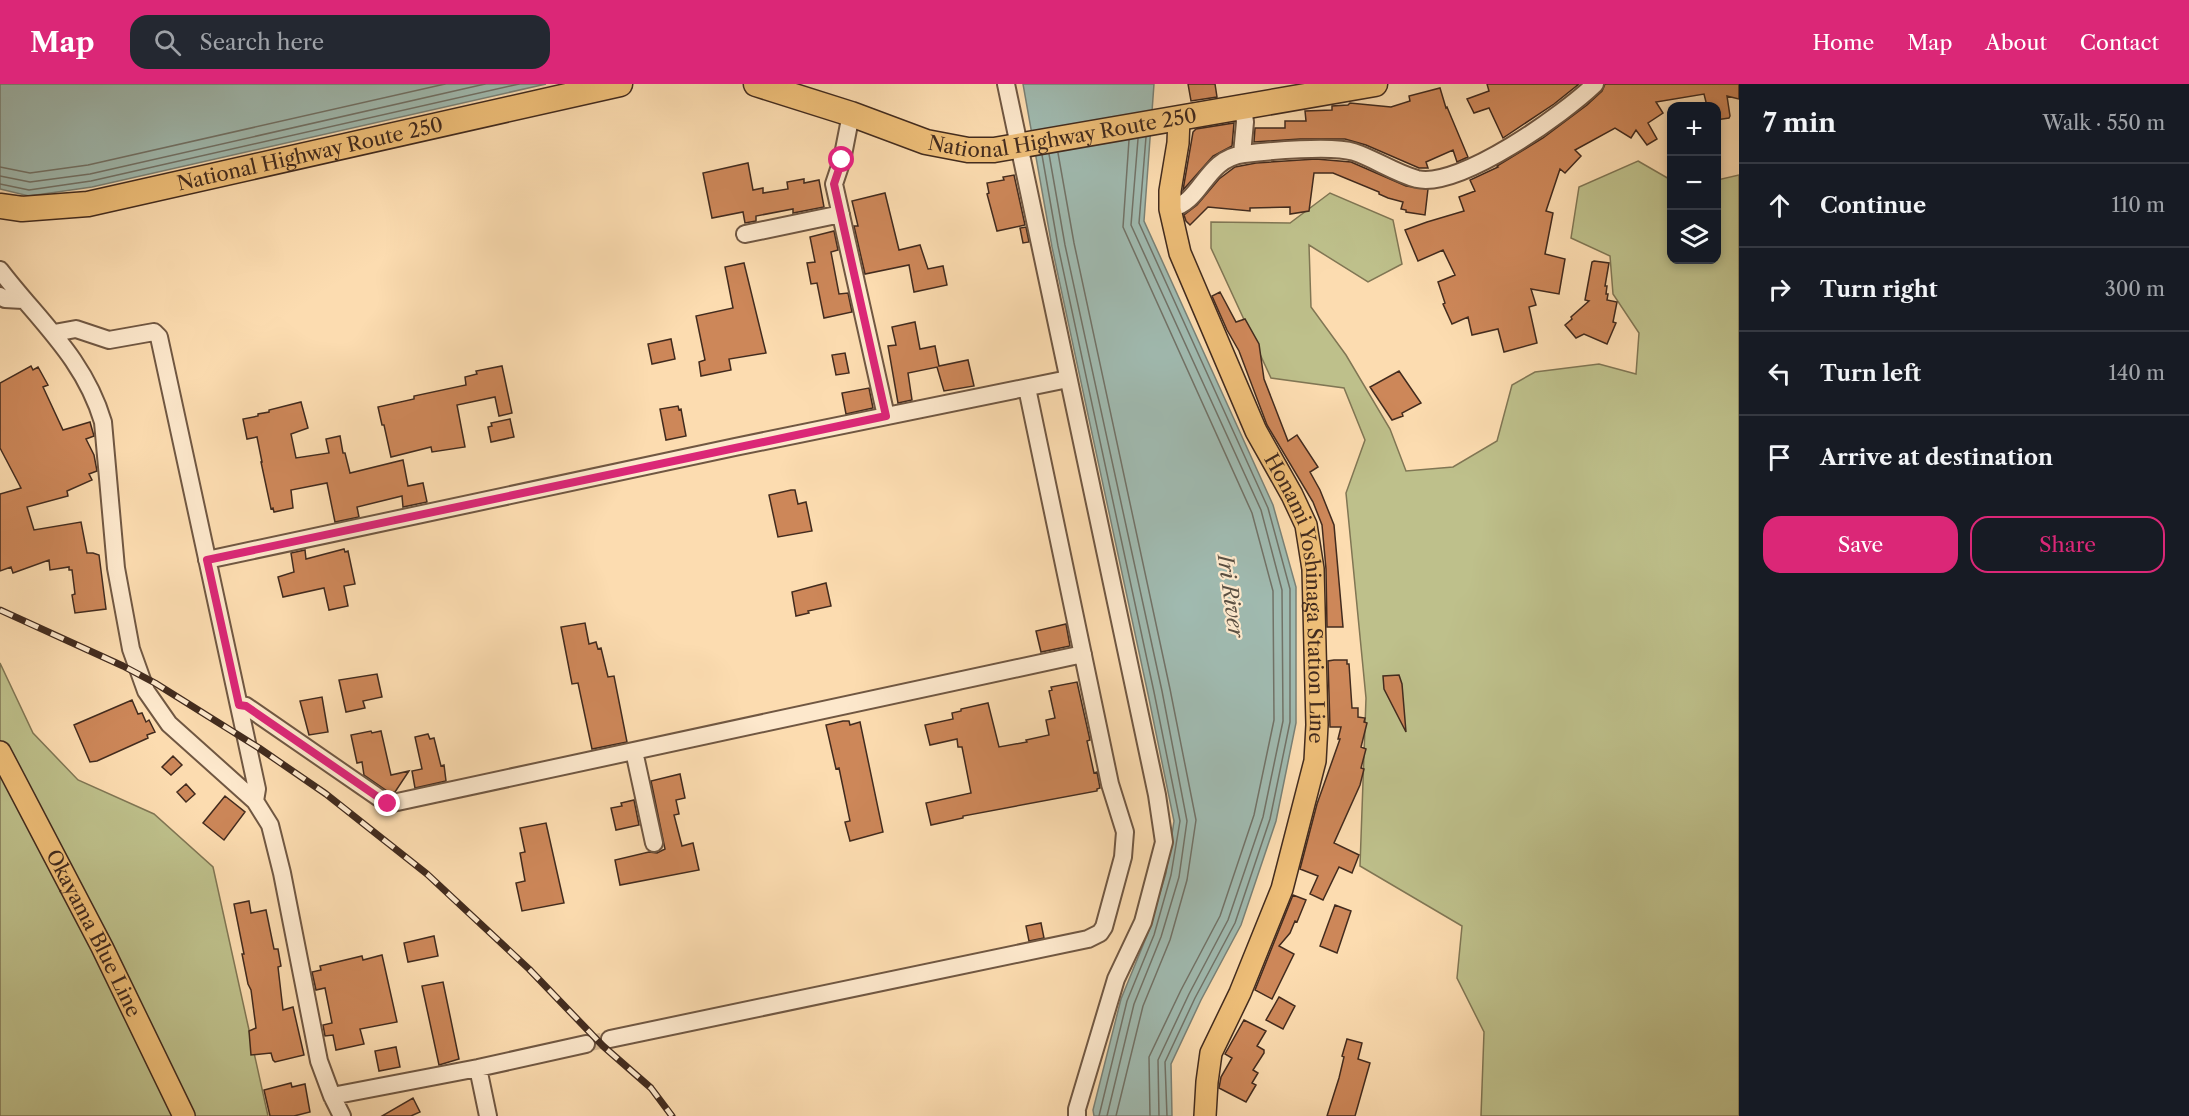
<!DOCTYPE html>
<html lang="en">
<head>
<meta charset="utf-8">
<style>
	body { margin:0; font-family:"Libre Caslon Text",serif; background:#242831; color:#f1f3f6 }
	.controls { position:absolute; right:18px; top:18px; display:grid; overflow:hidden; border-radius:12px; box-shadow:0 3px 9px #0003 }
	.controls button { width:54px; height:54px; display:grid; place-items:center; padding:0; border:0; border-bottom:2px solid #363941; background:#171b24; color:#f1f3f6; font:30px sans-serif }
	.stop { position:absolute; width:18px; height:18px; margin:-14px; border:4px solid #db2777; border-radius:50%; background:#fff }
	.stop.end { background:#db2777; border-color:#fff; box-shadow:0 2px 6px #0008 }
	.list { margin:0; padding:0; list-style:none }
	h2 { display:flex; justify-content:space-between; align-items:center; height:78px; margin:0; padding:0 24px; font-size:26px }
	h2 small { font-size:20px; font-weight:400; color:#9ea1a6 }
	.list li { display:grid; grid-template-columns:39px 1fr auto; gap:18px; align-items:center; box-sizing:border-box; height:84px; padding:0 24px; border-top:2px solid #363941 }
	.list b { display:block; font-size:22px; white-space:nowrap }
	.list em { font-size:20px; font-style:normal; color:#9ea1a6 }
	.actions { display:flex; gap:12px; padding:18px 24px }
	.actions a { flex:1; padding:14px 0; border:2px solid #db2777; border-radius:18px; text-align:center; font-size:21px; color:#db2777 }
	.actions .main { background:#db2777; color:#fff }
	.icon { flex:none; width:33px; height:33px; fill:none; stroke:currentColor; stroke-width:2; stroke-linecap:round; stroke-linejoin:round }
	.map { position:relative; flex:none; width:1739px; height:1032px; overflow:hidden }
	header { display:flex; align-items:center; gap:36px; box-sizing:border-box; height:84px; padding:0 30px; background:#db2777; color:#fff }
	header strong { font-size:28px }
	nav { display:flex; gap:33px; margin-inline-start:auto; font-size:21px }
	.search { width:420px; height:54px; background:#242831; display:flex; align-items:center; gap:15px; box-sizing:border-box; padding:0 21px; border-radius:18px; color:#9ea1a6; font-size:22px }
	main { display:flex }
	aside { flex:1; background:#171b24 }
	.map>svg:first-child { display:block }
	.green { fill:#bec08b; stroke:#807654; stroke-width:1.5 }
	.water { fill:#a0bab0; stroke:#7a8176; stroke-width:1.5 }
	.lines { fill:none; stroke-linecap:round; stroke-linejoin:round }
	.shore { stroke:#717267; stroke-width:1.5 }
	.building { fill:#cd8759; stroke:#422b1e; stroke-width:1.5 }
	.minor-tunnel { stroke:#d7b993; stroke-width:16; stroke-dasharray:16 8; stroke-linecap:butt }
	.minor-casing { stroke:#705742; stroke-width:20 }
	.major-casing { stroke:#422b1e; stroke-width:24 }
	.highway-casing { stroke:#422b1e; stroke-width:27 }
	.minor { stroke:#fde8cc; stroke-width:16 }
	.major { stroke:#eebe78; stroke-width:21 }
	.highway { stroke:#eebe78; stroke-width:24 }
	.rail-casing { stroke:#422b1e; stroke-width:7 }
	.rail { stroke:#fde8cc; stroke-width:4.5; stroke-dasharray:14; stroke-linecap:butt }
	.route { stroke:#db2777; stroke-width:8 }
	.labels { text-anchor:middle; dominant-baseline:central; stroke-width:4.5; stroke-linejoin:round; paint-order:stroke }
	.street-label { font-size:20px; fill:#422b1e; stroke:#fde8cc }
	.water-label { font-size:21px; font-style:italic; fill:#5a4f42; stroke:#fde8cc }
</style>
</head>
<body>
<header>
<strong>Map</strong>
<div class="search"><svg class="icon" aria-label="search" viewBox="0 0 24 24"><circle cx="10" cy="10" r="6"/><path d="M15 15l6 6"/></svg>Search here</div>
<nav><a>Home</a><a>Map</a><a>About</a><a>Contact</a></nav>
</header>
<main>
<div class="map">
<svg width="1739" height="1032" viewBox="0 0 1739 1032">
	<rect width="100%" height="100%" fill="#fcdcb0"/>
	<filter id="stains"><feTurbulence type="fractalNoise" baseFrequency=".00333" numOctaves="4"/><feColorMatrix values="0 0 0 0 .2 0 0 0 0 .09 0 0 0 0 .02 0 0 0 .5 -.17"/></filter>
	<radialGradient id="worn" r=".72"><stop offset=".6" stop-color="#630" stop-opacity="0"/><stop offset="1" stop-color="#630" stop-opacity=".3"/></radialGradient>
	<path class="green" d="M1638 77 1671 96 1672 176H1716L1717 96 1739 91V1032H1481L1484 948 1457 894 1462 842 1360 782 1366 614 1346 409 1365 356 1344 304 1271 294 1211 164V138L1290 139 1330 109 1393 136 1402 180 1368 198 1309 161 1311 223 1346 271 1390 345 1406 387 1453 383 1497 357 1512 301 1535 288 1599 280 1636 290 1639 249 1613 210 1610 172 1571 154 1579 103Z
		M0 579 33 649 78 696 154 730 213 783 268 1032H0Z"/>
	<path class="water" d="M0 0H546L92 103 29 112 0 105Z
		M1023 0H1154L1144 137 1273 421 1296 503V639L1276 737 1241 841 1201 916 1171 980 1172 1032H1094L1093 1026 1121 915 1148 849 1166 789 1174 737 1148 610 1052 163Z"/>
	<g class="lines">
		<path class="shore" d="M1146 53 1139 139 1268 424 1290 505V638L1270 735 1235 839 1195 914 1165 978 1167 1032
			M1138 55 1131 141 1261 426 1282 506 1283 637 1263 733 1228 836 1189 910 1158 976 1159 1032
			M1129 56 1123 143 1252 429 1273 507 1274 636 1254 731 1220 832 1181 906 1149 973 1150 1032
			M1058 69 1074 159 1170 605 1196 736 1187 796 1170 856 1143 922 1116 1032
			M1049 70 1065 161 1162 607 1187 737 1179 793 1161 853 1134 920 1107 1032
			M1042 71 1058 162 1154 608 1180 737 1171 791 1154 851 1127 917 1099 1032
			M0 83 30 89 88 81 445 0
			M0 92 30 98 90 90 485 0
			M0 100 29 106 91 97 519 0"/>
	</g>
	<path class="building" d="M1188 0H1215L1217 13 1191 17Z
		M1487 0H1579L1554 20 1503 54 1489 24 1474 29 1467 15 1489 7Z
		M1605 0H1739V15L1727 12 1730 32 1729 34 1716 36V22H1707L1704 10 1656 18 1663 29 1648 39 1657 55 1647 61 1636 46 1631 54 1615 44 1575 66 1581 72 1565 89 1560 85 1546 127 1553 129 1545 170 1565 175 1559 210 1531 205 1536 221 1529 223 1537 259 1504 268 1498 245 1472 251 1468 233 1452 240 1443 220 1445 219 1438 198 1455 191 1443 166 1418 177 1405 146 1427 138 1464 127 1459 113 1475 107 1470 96 1498 83 1497 82 1543 54 1587 21 1602 7Z
		M1440 4 1446 24 1447 23 1468 73 1457 78 1453 66 1426 78 1428 84H1419L1366 61 1345 55H1300L1254 58 1255 44H1285V37H1306L1305 27 1332 26V22L1348 21 1350 19 1391 23 1410 17 1409 12Z
		M1234 39 1232 62 1213 72 1183 106 1193 48 1196 45Z
		M1316 75 1351 78 1406 102 1428 105 1425 131 1406 128V126L1401 125 1403 118 1388 114 1379 110V108L1333 89H1314L1309 127 1290 130V123L1250 124V127L1208 123 1190 141 1186 137 1184 131 1197 121 1219 95 1235 83 1256 79Z
		M748 79 753 106 763 104V109L788 105 787 98 804 95V99L819 96 824 123 793 129V125L756 132V137L745 139 743 128 712 134 703 89Z
		M1014 91 1025 141 997 147 987 110 989 109 987 99 1004 96 1003 93Z
		M885 109 899 166 920 161 928 185 943 182 947 201 914 208 909 181 865 190 854 142H858L852 117Z
		M1026 143 1029 158 1023 159 1020 144Z
		M834 147 838 166 831 168 839 210 848 209 852 228 824 234 817 199 811 200 807 179 815 178 810 153Z
		M1594 177 1609 179 1605 202H1607L1606 210H1608L1607 216 1617 218 1613 238 1616 239 1607 260 1584 250 1576 254 1565 241 1572 235 1571 233 1589 217 1585 216 1592 178Z
		M744 179 766 269 729 275 731 286 701 292 699 278 705 276 696 232 733 224 725 183Z
		M1220 208 1236 238 1245 235 1259 260 1264 295 1288 357 1297 351 1318 383 1310 388 1320 406 1334 441 1343 543H1327L1326 485 1322 441 1313 418 1267 341 1239 267 1227 246 1212 212Z
		M915 238 920 265 935 262 939 282 968 276 974 302 944 307 937 283 908 289 912 316 898 319 888 262 896 261 892 243Z
		M671 255 675 275 652 280 648 260Z
		M845 269 849 289 836 291 832 271Z
		M31 282 33 286 38 283 48 301 43 303 63 346 90 338 94 352 86 355 94 371 97 387 89 390 92 396 67 407 68 412 27 423 34 446 81 438 87 469H93L99 471 106 525 75 529 72 511 75 510 72 486H69V483L50 486 49 476 13 489 11 483 0 487V410L21 404 0 364V299Z
		M502 282 512 329 499 332 495 313 457 321 465 363 432 368 431 363 391 373 384 341H382L378 323 414 315V312L466 301 465 293 477 290 476 287Z
		M1399 287 1421 319 1402 329 1403 332 1392 336 1370 303Z
		M869 304 873 324 846 330 842 309Z
		M301 318 308 344 291 350 296 374 329 369 326 355 340 352 343 369H345L350 389 403 376 408 402 423 399 427 418 403 423 402 412 357 423 359 433 335 438 327 399 291 406 293 424 274 428 273 424 271 425 261 378H262L257 353 247 355 243 335 258 332V330L269 328V326Z
		M678 322 679 326 681 325 686 352 666 356 660 325Z
		M510 335 514 353 491 358 488 343 492 342 491 339Z
		M791 406H795L798 420 806 418 812 447 778 453 769 411Z
		M344 465 345 468 348 467 355 500 344 502 348 522 329 526 324 504 283 513 278 493 294 488 291 469 305 466 306 475Z
		M826 499 831 522 808 527 809 529 796 532 792 508Z
		M585 539 589 560 596 558 598 565 601 564 608 593 614 592 627 658 592 665 578 599 572 600 561 543Z
		M1066 540 1070 562 1041 568 1036 547Z
		M1334 576H1347V580H1349L1352 624H1358V633L1365 634 1364 638 1367 639 1361 663 1366 665 1361 684 1364 685 1360 701 1334 759 1359 771 1352 789 1339 783 1323 816 1310 810 1318 792 1300 785 1317 720 1340 655H1338L1341 643H1330L1328 577Z
		M377 590 382 613 363 617 365 624 346 628 339 596Z
		M1399 591 1402 600 1406 648 1384 605 1383 592Z
		M1077 598 1090 656 1087 657 1094 689 1097 688 1100 704 1097 705V707L963 732V734L931 741 926 719 971 709 962 663H958L957 655 930 661 925 641 953 635 952 629 961 627V625L988 619 999 663 1027 658 1026 656 1049 651 1046 636 1055 634 1049 607 1052 606 1051 603Z
		M322 613 328 648 309 651 300 617Z
		M132 616 138 630 142 629 146 638 149 636 155 648 147 651 148 654 97 677 90 678 74 641Z
		M843 637H849L850 641 860 638 883 748 850 757 845 738 850 737 839 684 836 685 826 641Z
		M371 647 372 649 381 647 391 691 409 687 395 708 390 709 364 691 362 678 357 679 351 651Z
		M428 650 430 655 434 654 441 682 444 681 446 697 415 704 412 687 422 685 415 653Z
		M173 672 182 681 171 691 162 683Z
		M680 690 685 714 676 716 679 730 674 731 682 762 693 759 699 786 620 801 615 776 649 768 657 769 665 765 651 697Z
		M186 700 195 710 186 718 177 708Z
		M225 712 245 728 224 756 203 739Z
		M634 716 639 741 616 746 611 724 622 722 621 719Z
		M546 739 564 819 522 827 516 799 525 797 520 769 525 768 520 744Z
		M1293 811 1306 816 1297 838 1295 837 1290 849 1279 862 1294 870 1272 915 1255 906Z
		M249 817 251 829 266 826 274 865H278L281 882 278 883 283 926 293 923 304 971 275 978 273 976 271 969 251 971 249 947 256 944 251 906 248 900 242 870H244L234 820Z
		M1335 821 1351 827 1337 869 1320 862Z
		M1041 839 1044 854 1029 857 1026 842Z
		M434 852 438 872 408 878 404 859Z
		M382 871 397 938 360 945 364 960 336 966 333 951 325 952 323 941 332 939 325 904 316 906 312 888 321 886 320 882 362 872 363 876Z
		M443 898 459 975 439 981 422 902Z
		M1279 913 1295 922 1283 945 1266 936Z
		M1244 936 1266 947 1257 962 1264 966V969L1253 986 1258 989 1252 999 1256 1001 1246 1018 1219 1004 1221 993 1232 974 1225 970Z
		M1347 955 1362 959 1358 975 1370 979 1355 1032H1327L1339 994 1344 973 1342 972Z
		M396 963 400 983 379 987 375 967Z
		M291 999 292 1003 305 1000 310 1028 294 1032H270L264 1006Z
		M413 1014 420 1028 411 1032H382Z"/>
	<g class="lines">
		<path class="minor-tunnel" d="M586 960 610 955"/>
		<g class="minor-casing">
			<path id="minor" d="M1006 0 1157 711 1164 758 1143 838 1116 895 1077 1025V1032
				M851 30 842 76 834 100 886 332
				M1242 70 1245 38 1243 24
				M1170 125C1203 118 1204 75 1244 70 1269 67 1332 61 1354 68 1375 75 1395 89 1417 95 1460 105 1565 29 1595 0
				M745 150 841 130
				M0 186C39 237 84 274 103 338L116 484 131 565 146 607 169 640 255 717 270 741 282 789 319 977 332 1012 342 1032
				M0 212 5 215 23 216
				M54 249 76 245 109 256 154 248 159 253 257 705 255 717
				M207 476 735 363 1068 295
				M239 621 246 622 388 720 1083 570
				M634 667 654 759
				M610 955 1088 855 1100 849 1104 843 1123 773 1125 748 1110 700 1027 304
				M478 984 488 1032
				M332 1012 478 984 586 960"/>
		</g>
		<g class="major-casing">
			<g id="major">
				<path id="s1" d="M1179 35 1178 59 1170 107V125L1180 169 1256 347 1292 411 1306 441 1313 485 1317 641 1315 677 1282 805 1240 909 1211 969 1207 998 1205 1032"/>
				<path id="s2" d="M0 668 102 863 184 1032"/>
			</g>
		</g>
		<g class="highway-casing">
			<g id="highway">
				<path id="s3" d="M756 0 851 30 926 58 968 66H994L1375 0"/>
				<path id="s4" d="M0 122 22 125 88 120 620 0"/>
			</g>
		</g>
		<use href="#minor" class="minor"/>
		<use href="#major" class="major"/>
		<use href="#highway" class="highway"/>
		<g class="rail-casing">
			<path id="rail" d="M0 526 123 582 155 599 259 664 326 710 427 790 529 885 603 962 651 1004 672 1032"/>
		</g>
		<use href="#rail" class="rail"/>
	</g>
	<g class="lines">
		<path class="route" d="M388 720 246 622 239 621 207 476 886 332 834 100 842 76"/>
	</g>
	<g class="labels">
		<g class="street-label">
			<text stroke="none"><textPath href="#s3" startOffset="318">National Highway Route 250</textPath></text>
			<text stroke="none"><textPath href="#s4" startOffset="316">National Highway Route 250</textPath></text>
			<text stroke="none"><textPath href="#s1" startOffset="506">Honami Yoshinaga Station Line</textPath></text>
			<text stroke="none"><textPath href="#s2" startOffset="204">Okayama Blue Line</textPath></text>
		</g>
		<g class="water-label">
			<text transform="translate(1231 512) rotate(82)">Iri River</text>
		</g>
	</g>
	<rect width="100%" height="100%" filter="url(#stains)"/>
	<rect width="100%" height="100%" fill="url(#worn)"/>
</svg>
<div class="controls">
<button>+</button>
<button>−</button>
<button><svg class="icon" aria-label="layers" viewBox="0 0 24 24"><path d="M12 4l9 5-9 5-9-5zM3 14l9 5 9-5"/></svg></button>
</div>
<div class="stop" style="left:842px;top:76px"></div>
<div class="stop end" style="left:388px;top:720px"></div>
</div>
<aside>
<h2>7 min<small>Walk · 550 m</small></h2>
<ul class="list">
<li><svg class="icon" aria-label="ahead" viewBox="0 0 24 24"><path d="M12 20V5M6 11l6-6 6 6"/></svg><div><b>Continue</b></div><em>110 m</em></li>
<li><svg class="icon" aria-label="right" viewBox="0 0 24 24"><path d="M7 20v-9h11M14 6l5 5-5 5"/></svg><div><b>Turn right</b></div><em>300 m</em></li>
<li><svg class="icon" aria-label="left" viewBox="0 0 24 24"><path d="M17 20v-9H6M10 6l-5 5 5 5"/></svg><div><b>Turn left</b></div><em>140 m</em></li>
<li><svg class="icon" aria-label="arrive" viewBox="0 0 24 24"><path d="M6 21V4h12l-3 4 3 4H6"/></svg><div><b>Arrive at destination</b></div></li>
</ul>
<div class="actions"><a class="main">Save</a><a>Share</a></div>
</aside>
</main>
</body>
</html>
